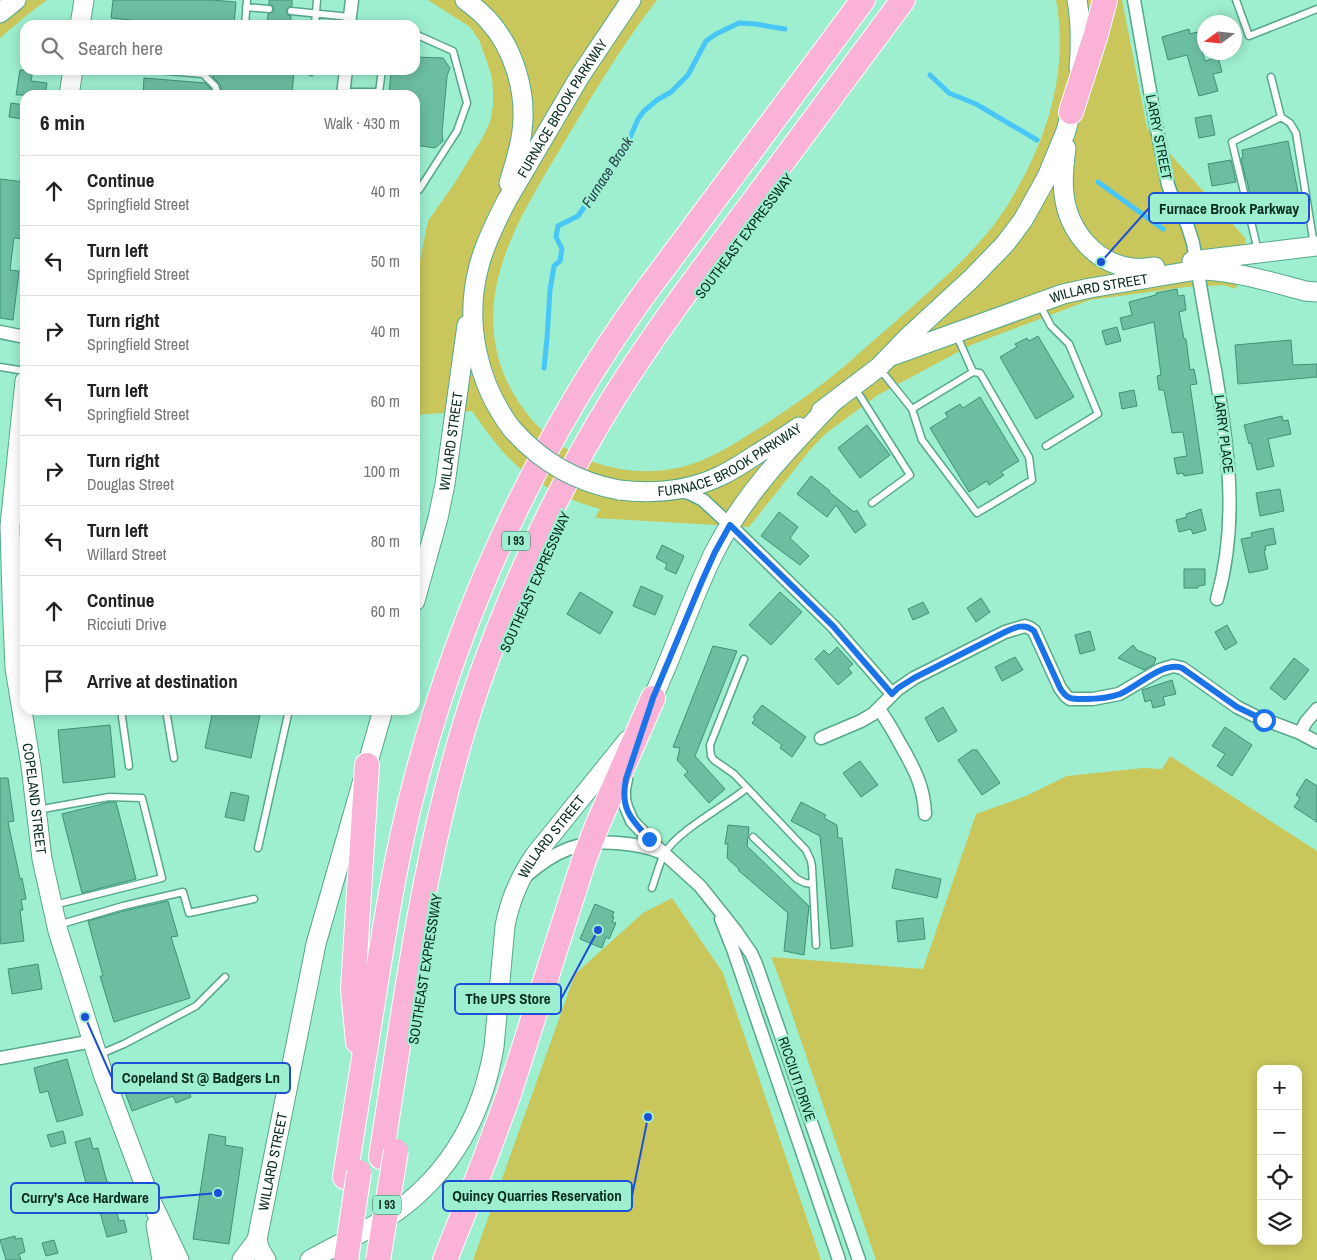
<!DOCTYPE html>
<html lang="en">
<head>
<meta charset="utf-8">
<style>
	body { margin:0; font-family:"Archivo Narrow",sans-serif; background:#f2f2f2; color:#222 }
	.controls { position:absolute; right:15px; bottom:15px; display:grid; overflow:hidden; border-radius:10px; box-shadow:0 2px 12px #0003 }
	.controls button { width:45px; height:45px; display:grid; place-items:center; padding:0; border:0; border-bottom:1px solid #e0e0e0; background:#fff; color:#222; font:25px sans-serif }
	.compass { position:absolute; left:1197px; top:15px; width:45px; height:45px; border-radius:50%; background:#fff; box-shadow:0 2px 12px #0003; rotate:255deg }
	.stop { position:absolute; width:15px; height:15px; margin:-11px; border:4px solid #1a73e8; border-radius:50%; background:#fff }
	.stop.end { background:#1a73e8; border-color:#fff; box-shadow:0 1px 5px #0008 }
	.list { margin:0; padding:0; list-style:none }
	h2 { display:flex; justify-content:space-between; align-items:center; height:65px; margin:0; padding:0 20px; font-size:21px }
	h2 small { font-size:16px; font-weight:400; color:#767676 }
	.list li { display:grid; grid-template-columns:32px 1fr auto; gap:15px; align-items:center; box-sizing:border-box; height:70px; padding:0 20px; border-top:1px solid #e0e0e0 }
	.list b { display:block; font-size:19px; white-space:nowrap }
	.list p { margin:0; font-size:16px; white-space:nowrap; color:#767676 }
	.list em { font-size:16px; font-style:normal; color:#767676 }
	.icon { flex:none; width:28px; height:28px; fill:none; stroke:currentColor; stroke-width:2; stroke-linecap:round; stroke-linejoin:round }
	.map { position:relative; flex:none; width:1317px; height:1260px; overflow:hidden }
	.search { position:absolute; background:#fff; box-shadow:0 2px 12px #0003; left:20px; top:20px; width:400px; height:55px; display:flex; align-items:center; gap:12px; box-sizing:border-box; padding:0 18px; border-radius:15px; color:#767676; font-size:19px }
	.panel { position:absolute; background:#fff; box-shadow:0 2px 12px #0003; left:20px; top:90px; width:400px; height:625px; border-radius:15px }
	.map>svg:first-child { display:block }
	.green { fill:#c9c75c; fill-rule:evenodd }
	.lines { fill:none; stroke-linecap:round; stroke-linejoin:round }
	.stream { stroke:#47c6f7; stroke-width:5 }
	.building { fill:#6cbea0; stroke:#3f9175 }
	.service-casing { stroke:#56a88b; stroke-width:9 }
	.minor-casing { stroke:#56a88b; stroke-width:15 }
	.secondary-casing { stroke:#56a88b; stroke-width:21 }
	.motorway-casing { stroke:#fff; stroke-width:26 }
	.service { stroke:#fff; stroke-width:6 }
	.minor { stroke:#fff; stroke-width:12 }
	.secondary { stroke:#fff; stroke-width:19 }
	.motorway { stroke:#fab2d6; stroke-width:24 }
	.secondary-bridge-casing { stroke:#56a88b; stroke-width:21; stroke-linecap:butt }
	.motorway-bridge-casing { stroke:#fff; stroke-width:26; stroke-linecap:butt }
	.secondary-bridge { stroke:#fff; stroke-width:19 }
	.motorway-bridge { stroke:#fab2d6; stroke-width:24 }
	.route { stroke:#1a73e8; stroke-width:6 }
	.labels { text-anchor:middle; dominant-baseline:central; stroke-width:5; stroke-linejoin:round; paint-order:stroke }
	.shield { fill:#9defcf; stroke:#346654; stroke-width:1 }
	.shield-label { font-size:12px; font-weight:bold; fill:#072b20 }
	.street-label { font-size:14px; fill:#072b20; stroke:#9defcf }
	.water-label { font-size:15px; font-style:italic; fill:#26414d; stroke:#9defcf }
	.leader { fill:none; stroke:#1d4ed8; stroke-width:2 }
	.callout-dot { fill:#1d4ed8; stroke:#9defcf; stroke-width:2 }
	.callout { fill:#9defcf; stroke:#1d4ed8; stroke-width:2 }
	.callout-label { font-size:15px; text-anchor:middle; font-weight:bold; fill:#072b20 }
</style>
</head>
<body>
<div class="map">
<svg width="1317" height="1260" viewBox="0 0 1317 1260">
	<rect width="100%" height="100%" fill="#9defcf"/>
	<path class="green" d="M0 0H47L27 15 0 38Z
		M428 0H657C624 42 597 88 569 134 527 206 470 285 503 372 512 394 525 414 542 430 577 463 625 477 672 469 703 464 727 448 753 432 775 418 796 404 817 388 844 368 869 344 895 322 937 284 985 246 1013 196 1048 137 1069 69 1056 0H1122L1147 128 1246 239 1236 289 1224 285 1186 287 1090 300 971 345 878 395 825 434 810 450 749 527 595 518 600 509C563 499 529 481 503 452 492 439 482 425 472 411L415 415V285L428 221 454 184 483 137 490 122 493 106V93L492 78 488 65 479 40 470 27Z
		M1170 756 1317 851V1260H876L783 988 771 957 923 969 976 814 1026 796 1067 776 1143 768 1162 769ZM1261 1069H1298V1241H1261Z
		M672 898 723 973 821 1260H473L575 974 643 913Z"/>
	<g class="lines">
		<path class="stream" d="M930 75 949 93 976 104 1037 140
			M1098 182 1163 229
			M544 368 547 338 550 290 554 266 560 261 562 249 556 237 558 226 578 216 612 166 623 154 638 119 644 111 657 100 671 92 688 75 706 41 716 34 739 23 755 24 785 29"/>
	</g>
	<path class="building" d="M113 0H212L236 2 234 25H157L158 23 111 18Z
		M269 0H292V6L287 8 286 11 288 15 291 16 290 25H267L268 14 273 12 274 9 272 5 269 4Z
		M1189 29 1190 34 1197 32 1205 61 1218 57 1222 72 1213 74 1218 91 1199 96 1187 55 1168 60 1162 37Z
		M415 57 443 58 450 68 447 76 442 133 443 141 435 148 415 145V95H389L391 70H415Z
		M20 70H33L31 81 47 83 45 95H16Z
		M213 70H294L292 95H223L220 84 213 77Z
		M144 78 205 83 211 89 213 95H143Z
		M11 103 25 105 23 119 9 117Z
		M1211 115 1215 135 1199 138 1195 118Z
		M1288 141 1298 192 1251 201 1247 180H1246L1241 158H1243L1242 150Z
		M1231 160 1236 182 1212 186 1208 164Z
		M0 179 25 182V239L14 238 10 270 19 271 13 320 0 318Z
		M1177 289 1178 296 1184 295 1186 310 1179 312 1184 339H1186L1190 370 1194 369 1197 384 1190 385 1203 473 1184 476 1183 473 1177 474 1174 458 1187 456 1183 432 1172 433 1164 390H1159L1157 376 1161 375 1154 322 1123 330 1120 318 1132 315 1129 302 1156 295V293Z
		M1117 327 1121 341 1106 345 1102 331Z
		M1038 336 1074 397 1036 419 1000 357 1017 347 1015 344 1027 338 1029 341Z
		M1291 340 1293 365 1317 364V377L1238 384 1235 345Z
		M1134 390 1137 406 1122 409 1119 393Z
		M980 397 1019 461 1001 472 1004 475 989 485 987 481 969 492 930 428 948 417 945 413 960 404 963 408Z
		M1282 416 1283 421 1288 420 1291 434 1268 439 1274 466 1257 470 1251 443 1249 444 1244 425Z
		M867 425 890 455 860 478 838 448Z
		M811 476 830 491 829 492 854 512 857 510 866 525 855 533 836 505 827 517 797 494Z
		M1280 489 1284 511 1260 516 1256 493Z
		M1201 509 1206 530 1193 534 1191 529 1179 532 1176 520 1187 517 1186 514Z
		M779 512 798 527 790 538 809 556 800 565 761 536Z
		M1273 528 1276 544 1265 546 1266 550H1264L1268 569 1249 573 1241 539 1252 537 1251 533Z
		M662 545 684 556 676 574 665 569 667 564 656 558Z
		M1184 569H1205V585L1198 586V588H1184Z
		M641 586 663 596 655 615 633 606Z
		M580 592 613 612 600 634 567 614Z
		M780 592 802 612 771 645 749 625Z
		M981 598 990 612 976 622 967 608Z
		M923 602 929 613 913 620 908 609Z
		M1227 625 1237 643 1225 650 1215 632Z
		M1090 631 1095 650 1080 654 1075 635Z
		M1133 645 1137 650 1156 658 1154 664 1144 670 1118 658Z
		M713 646 737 651 695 756 725 789 709 803 684 775 688 772 677 760 680 748 673 747Z
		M837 647 853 664 848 668 852 673 838 685 815 659 824 650 829 655Z
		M1015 657 1023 670 1002 681 995 667Z
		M1294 658 1309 670 1285 700 1270 688Z
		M1172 680 1176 694 1163 697 1165 705 1153 708 1151 700 1145 702 1142 690Z
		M762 705 806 737 792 757 780 748 782 745 752 723 755 719 753 717Z
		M943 707 957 731 938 742 925 718Z
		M213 710H261L251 758 205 748Z
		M110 725 115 777 63 783 58 730Z
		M1225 727 1252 745 1232 776 1217 766 1225 754 1212 746Z
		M972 750H977L1000 783 982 795 958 760Z
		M860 761 878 785 861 797 843 773Z
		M0 778H8L14 821 8 822 20 879 22 878 26 899 21 900 23 910H20L24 941 1 944 0 936Z
		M1306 779 1317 786V822L1294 807 1300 798 1296 795Z
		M231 792 249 796 244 821 225 817Z
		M110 802H116L136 879 82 893 62 814Z
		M801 802 826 815 824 818 837 825 838 838H842L853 946 831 949 820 836 791 821Z
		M728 825 749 827 747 846 809 906 804 955 784 951 788 913 738 870 739 869 727 858 728 844H725Z
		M896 869 941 879 937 898 892 888Z
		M168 901 178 936 171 937 190 998 114 1022 100 976H103L88 921 124 911Z
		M595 904 614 912 612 917H614L612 922 616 923 609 939 606 937 602 948 580 939Z
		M923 918 925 939 898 942 896 921Z
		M38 964 42 989 12 994 8 969Z
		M67 1059 83 1115 57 1122 48 1091 40 1093 34 1068Z
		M179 1064 191 1097 176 1103 173 1096 132 1111 125 1092 166 1076 163 1070Z
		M63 1131 66 1143 51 1147 47 1135Z
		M209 1134 226 1137 225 1145 243 1148 229 1244 193 1239Z
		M90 1138 93 1149 98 1148 107 1182H109L119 1221 124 1220 127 1232 107 1237 96 1198 92 1199 88 1182 86 1183 75 1142Z
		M15 1236V1239L22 1238 25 1252 19 1254 21 1260H6L0 1240Z
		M54 1240 58 1253 46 1256 42 1243Z"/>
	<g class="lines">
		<g class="service-casing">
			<path id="service" d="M1236 0 1249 36 1317 9
				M246 7 269 9
				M291 11 350 17
				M245 25 247 0
				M315 25 317 0
				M415 34 453 51 467 103 457 131 419 190H415
				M156 70 203 74 215 86 218 95
				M311 72V70
				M344 92H379V95
				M379 92 382 70
				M1281 117 1290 123 1296 133 1314 245
				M1258 251 1232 142 1281 117 1271 77
				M1040 305 1051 326 1069 344 1098 414 1046 446
				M0 367 25 371
				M879 368 912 409 973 372 957 336
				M855 388 910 475 872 503
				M912 409 922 440 977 513 1032 480 1029 457 980 373 973 372
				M744 659 710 745 711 756 714 760 734 774 806 850 811 861 812 867 816 945
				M121 710 129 766
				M166 710 174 758
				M37 810 109 797 142 798 162 878 54 905
				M753 837 797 879 805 883 813 884
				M258 848 289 710
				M652 888C656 877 659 864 664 854 678 830 724 807 747 788
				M58 925 123 906 183 892 189 913 254 899
				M98 1055 124 1044 196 1006 225 977"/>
		</g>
		<g class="minor-casing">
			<path id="minor" d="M1134 0 1154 114 1168 185 1174 201 1187 224 1193 243C1200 285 1207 327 1215 370 1228 446 1239 523 1217 599
				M349 25 352 0
				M343 95 346 70
				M0 332 25 337
				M679 491 689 493 703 500 730 525 833 626 892 694
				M879 709C886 719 892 729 898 740 912 765 924 784 925 814
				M1300 733 1306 722 1317 709
				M821 738 861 721 873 714 898 689 914 678 1005 632 1025 626 1030 628 1034 631 1060 688 1066 696 1070 699H1093L1119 694 1160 670 1173 666 1182 668 1237 707 1255 716 1300 733 1317 742
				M626 779 624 789V799L626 807 632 821 657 847 700 886 735 930 751 953 756 964 859 1260
				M527 875C555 851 579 840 617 843 632 844 646 846 660 852
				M721 919 733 949 839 1260
				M0 1058 93 1041"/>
		</g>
		<g class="secondary-casing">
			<g id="secondary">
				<path d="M465 0C473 6 481 12 488 20 514 48 527 93 522 131 520 149 514 166 509 183"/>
				<path d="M1077 0C1081 23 1081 45 1079 68"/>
				<path d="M0 13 16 0"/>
				<path d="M80 25 84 0"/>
				<path d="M69 95 73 70"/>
				<path d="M1066 148C1064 163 1062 179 1064 194 1068 230 1094 263 1132 268 1139 269 1147 268 1155 267"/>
				<path d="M1192 261 1317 246"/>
				<path id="s1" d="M894 355 1063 294 1090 288 1197 270C1233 270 1271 282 1305 291L1317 292"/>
				<path id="s2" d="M25 381 10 526 12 597 15 668 31 766 42 859 58 931 103 1074 150 1199 179 1260"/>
				<path d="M821 411 879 367 907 338 971 279 1005 244 1023 220 1047 177 1066 131 1074 100"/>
				<path id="s3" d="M512 429C477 383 464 322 479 266 485 243 496 221 507 200L580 76 631 0"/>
				<path id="s4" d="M619 490C653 494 689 491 720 476 733 470 745 462 757 454 771 445 785 437 799 427"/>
				<path id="s5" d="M415 601 438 518 445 484 467 325"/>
				<path d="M647 710C672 659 689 604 714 553 743 496 787 450 831 404"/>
				<path d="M156 1225 162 1260"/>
				<path d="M257 1240 260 1250 266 1260"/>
				<path id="s6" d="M242 1260 257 1240 316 944 383 710"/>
				<path id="s7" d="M310 1260C338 1244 370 1230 397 1211 452 1171 483 1113 494 1047L505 926C510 899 520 877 535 855L628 740"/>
			</g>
		</g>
		<g class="motorway-casing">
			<path id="motorway" d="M1071 112 1096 34 1105 0
				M358 1042 353 989 367 765
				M381 1157C406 999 425 839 477 687 512 587 557 490 613 399 653 335 699 274 744 214 797 142 850 71 903 0
				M345 1177C356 1110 366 1043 377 976 387 914 397 852 413 791 458 614 536 445 642 297L863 0
				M445 1260 485 1159 508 1097 584 860 597 826 653 698"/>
		</g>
		<use href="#service" class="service"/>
		<use href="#minor" class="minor"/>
		<use href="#secondary" class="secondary"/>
		<use href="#motorway" class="motorway"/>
		<g class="secondary-bridge-casing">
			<path id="secondary-bridge" d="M512 429C541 462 576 482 619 490"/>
		</g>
		<g class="motorway-bridge-casing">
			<path id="motorway-bridge" d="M346 1260 359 1172
				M378 1260 396 1151"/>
		</g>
		<use href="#secondary-bridge" class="secondary-bridge"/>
		<use href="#motorway-bridge" class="motorway-bridge"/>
	</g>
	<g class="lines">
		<path class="route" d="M649 839C630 818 620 808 626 779L653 698 702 581 715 552 730 525 833 626 892 694 898 688 914 678 1005 632C1015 627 1025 623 1034 631L1060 688C1067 700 1072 699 1086 699 1097 699 1109 698 1120 694 1137 687 1163 661 1182 668L1237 707 1264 720"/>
	</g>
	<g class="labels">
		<g class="shield">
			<rect x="502" y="531.5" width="28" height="19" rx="4"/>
			<rect x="373" y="1195.5" width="28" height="19" rx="4"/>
		</g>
		<g class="shield-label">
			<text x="516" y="541">I 93</text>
			<text x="387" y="1205">I 93</text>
		</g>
		<g class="street-label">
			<text stroke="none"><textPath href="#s3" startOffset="351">FURNACE BROOK PARKWAY</textPath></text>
			<text transform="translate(1159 137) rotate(79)">LARRY STREET</text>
			<text transform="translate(744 236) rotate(-53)">SOUTHEAST EXPRESSWAY</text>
			<text stroke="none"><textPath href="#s1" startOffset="216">WILLARD STREET</textPath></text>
			<text transform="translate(1224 434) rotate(83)">LARRY PLACE</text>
			<text stroke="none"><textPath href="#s5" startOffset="164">WILLARD STREET</textPath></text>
			<text stroke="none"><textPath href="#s4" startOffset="118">FURNACE BROOK PARKWAY</textPath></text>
			<text transform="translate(535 582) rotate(-66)">SOUTHEAST EXPRESSWAY</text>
			<text stroke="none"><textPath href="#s2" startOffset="420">COPELAND STREET</textPath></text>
			<text stroke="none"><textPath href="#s7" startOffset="519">WILLARD STREET</textPath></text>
			<text transform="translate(425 969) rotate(-81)">SOUTHEAST EXPRESSWAY</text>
			<text transform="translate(797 1079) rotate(71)">RICCIUTI DRIVE</text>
			<text stroke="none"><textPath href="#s6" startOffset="105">WILLARD STREET</textPath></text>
		</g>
		<g class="water-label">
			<text transform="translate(607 172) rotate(-57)">Furnace Brook</text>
		</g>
	</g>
	<path class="leader" d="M1101 262L1149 208M598 930L561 999M85 1017L112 1078M648 1117L632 1196M218 1193L159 1198"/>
	<g class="callout-dot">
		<circle cx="1101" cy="262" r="5"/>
		<circle cx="598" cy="930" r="5"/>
		<circle cx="85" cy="1017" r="5"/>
		<circle cx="648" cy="1117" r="5"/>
		<circle cx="218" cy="1193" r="5"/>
	</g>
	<g class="callout">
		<rect x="1149" y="193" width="160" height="30" rx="5"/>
		<rect x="455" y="984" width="106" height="30" rx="5"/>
		<rect x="112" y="1063" width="178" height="30" rx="5"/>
		<rect x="443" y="1181" width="189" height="30" rx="5"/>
		<rect x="11" y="1183" width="148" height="30" rx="5"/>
	</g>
	<g class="callout-label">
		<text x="1229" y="214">Furnace Brook Parkway</text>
		<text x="508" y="1004">The UPS Store</text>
		<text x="201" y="1083">Copeland St @ Badgers Ln</text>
		<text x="537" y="1201">Quincy Quarries Reservation</text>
		<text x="85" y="1203">Curry's Ace Hardware</text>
	</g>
</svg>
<div class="controls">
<button>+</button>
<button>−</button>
<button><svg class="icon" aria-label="locate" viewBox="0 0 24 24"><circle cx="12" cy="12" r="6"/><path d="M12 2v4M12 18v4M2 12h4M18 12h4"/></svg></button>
<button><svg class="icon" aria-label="layers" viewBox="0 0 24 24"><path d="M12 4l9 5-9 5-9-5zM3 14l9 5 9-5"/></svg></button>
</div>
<svg class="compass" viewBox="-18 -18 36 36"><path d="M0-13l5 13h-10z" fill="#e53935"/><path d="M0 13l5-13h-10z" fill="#767676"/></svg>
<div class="stop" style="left:1264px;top:720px"></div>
<div class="stop end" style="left:649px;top:839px"></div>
<div class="search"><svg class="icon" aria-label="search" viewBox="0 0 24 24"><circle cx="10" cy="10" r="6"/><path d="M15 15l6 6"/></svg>Search here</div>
<section class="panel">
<h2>6 min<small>Walk · 430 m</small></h2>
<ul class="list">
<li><svg class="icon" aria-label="ahead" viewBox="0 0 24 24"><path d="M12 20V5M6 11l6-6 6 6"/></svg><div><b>Continue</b><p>Springfield Street</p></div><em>40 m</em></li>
<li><svg class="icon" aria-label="left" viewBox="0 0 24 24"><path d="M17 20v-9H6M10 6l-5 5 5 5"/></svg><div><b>Turn left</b><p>Springfield Street</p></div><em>50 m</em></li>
<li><svg class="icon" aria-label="right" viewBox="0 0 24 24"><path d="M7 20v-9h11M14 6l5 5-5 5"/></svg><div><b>Turn right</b><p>Springfield Street</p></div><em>40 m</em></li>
<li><svg class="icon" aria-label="left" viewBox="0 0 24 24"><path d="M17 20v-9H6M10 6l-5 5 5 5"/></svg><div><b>Turn left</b><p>Springfield Street</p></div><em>60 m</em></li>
<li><svg class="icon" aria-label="right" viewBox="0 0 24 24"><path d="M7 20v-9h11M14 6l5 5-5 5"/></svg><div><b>Turn right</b><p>Douglas Street</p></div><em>100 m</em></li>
<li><svg class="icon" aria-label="left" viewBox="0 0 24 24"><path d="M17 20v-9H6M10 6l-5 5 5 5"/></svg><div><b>Turn left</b><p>Willard Street</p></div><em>80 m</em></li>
<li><svg class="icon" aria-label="ahead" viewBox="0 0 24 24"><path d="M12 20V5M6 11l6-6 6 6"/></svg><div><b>Continue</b><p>Ricciuti Drive</p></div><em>60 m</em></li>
<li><svg class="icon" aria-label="arrive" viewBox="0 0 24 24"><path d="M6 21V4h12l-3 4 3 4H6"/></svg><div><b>Arrive at destination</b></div></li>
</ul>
</section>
</div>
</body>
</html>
